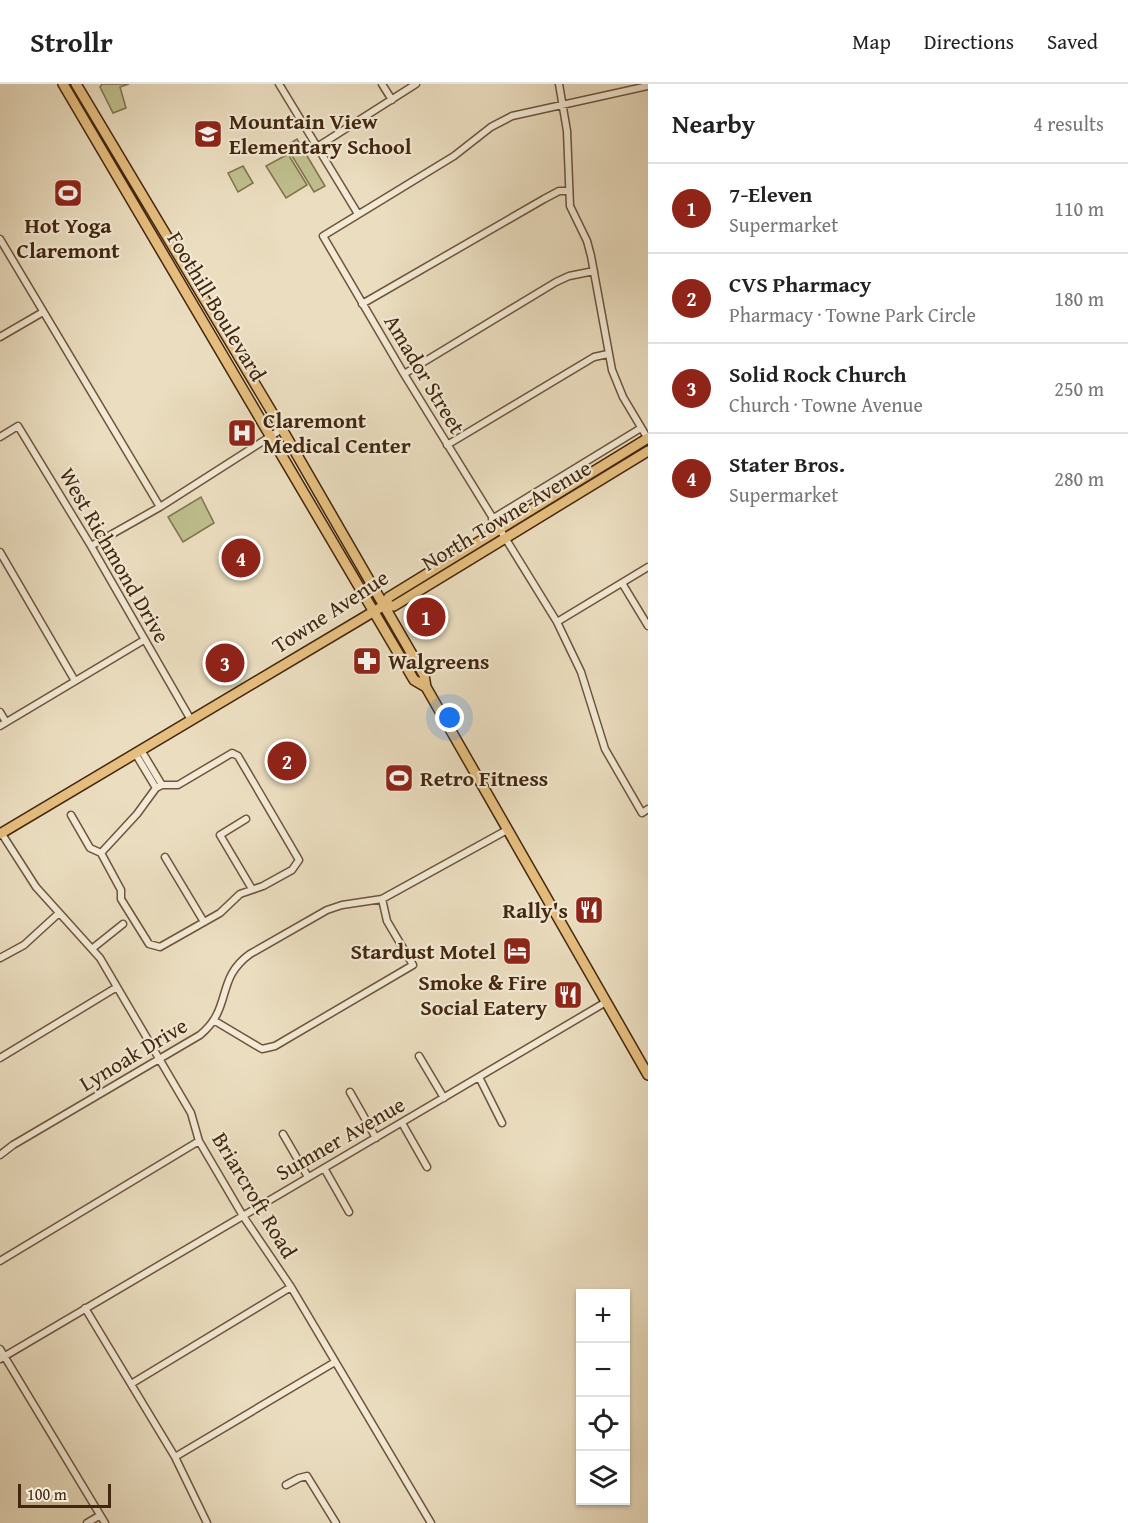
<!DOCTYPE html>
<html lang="en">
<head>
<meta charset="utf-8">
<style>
	body { margin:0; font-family:"Gentium Book Plus",serif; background:#f2f2f2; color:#222 }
	.controls { position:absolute; right:18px; bottom:18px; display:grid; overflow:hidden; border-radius:0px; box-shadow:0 2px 4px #0004 }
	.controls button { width:54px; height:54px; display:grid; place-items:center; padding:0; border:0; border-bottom:2px solid #e0e0e0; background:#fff; color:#222; font:30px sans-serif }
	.scale { position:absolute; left:18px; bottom:15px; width:93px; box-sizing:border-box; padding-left:6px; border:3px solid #43260e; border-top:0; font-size:16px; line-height:21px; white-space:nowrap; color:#43260e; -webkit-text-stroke:4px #f2ead6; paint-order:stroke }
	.you { position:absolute; left:450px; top:634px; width:21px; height:21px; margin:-15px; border:4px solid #fff; border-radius:50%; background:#1a73e8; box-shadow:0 0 0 9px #1a73e833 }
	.badge { display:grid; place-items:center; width:39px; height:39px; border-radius:50%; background:#8f2418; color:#fff; font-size:20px; font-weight:700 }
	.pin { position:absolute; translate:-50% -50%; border:3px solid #fff; box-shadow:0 2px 6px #0006 }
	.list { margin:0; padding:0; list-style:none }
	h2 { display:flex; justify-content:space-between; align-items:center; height:78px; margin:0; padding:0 24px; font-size:26px }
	h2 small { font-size:20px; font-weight:400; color:#767676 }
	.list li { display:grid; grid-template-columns:39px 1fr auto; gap:18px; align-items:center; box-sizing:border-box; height:90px; padding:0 24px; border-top:2px solid #e0e0e0 }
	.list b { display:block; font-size:22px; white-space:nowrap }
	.list p { margin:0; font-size:20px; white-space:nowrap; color:#767676 }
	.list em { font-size:20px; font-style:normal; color:#767676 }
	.icon { flex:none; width:33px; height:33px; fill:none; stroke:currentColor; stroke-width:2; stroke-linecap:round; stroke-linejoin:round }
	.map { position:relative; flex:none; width:648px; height:1439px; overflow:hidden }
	header { display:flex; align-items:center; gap:36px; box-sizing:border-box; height:84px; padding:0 30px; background:#fff; border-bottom:2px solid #e0e0e0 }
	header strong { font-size:28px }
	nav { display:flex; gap:33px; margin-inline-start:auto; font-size:21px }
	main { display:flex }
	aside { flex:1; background:#fff }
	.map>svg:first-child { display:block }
	.green { fill:#bfbf8d; stroke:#81724e; stroke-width:1.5 }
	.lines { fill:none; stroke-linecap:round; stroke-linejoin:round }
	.minor-casing { stroke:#6d543a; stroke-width:9 }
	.primary-casing { stroke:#43260e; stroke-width:12 }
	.minor { stroke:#f2ead6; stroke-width:6 }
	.primary { stroke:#e6bf80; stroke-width:9 }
	.labels { text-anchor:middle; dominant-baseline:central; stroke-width:4.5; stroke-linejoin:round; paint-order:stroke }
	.poi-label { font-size:22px; font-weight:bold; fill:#43260e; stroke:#f2ead6; text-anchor:start }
	.street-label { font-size:22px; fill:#43260e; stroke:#f2ead6 }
</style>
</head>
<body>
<header>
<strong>Strollr</strong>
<nav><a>Map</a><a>Directions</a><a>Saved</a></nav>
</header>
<main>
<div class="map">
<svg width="648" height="1439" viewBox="0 0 648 1439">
	<rect width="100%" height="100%" fill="#ebdec0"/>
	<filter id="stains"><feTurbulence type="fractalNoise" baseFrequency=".00333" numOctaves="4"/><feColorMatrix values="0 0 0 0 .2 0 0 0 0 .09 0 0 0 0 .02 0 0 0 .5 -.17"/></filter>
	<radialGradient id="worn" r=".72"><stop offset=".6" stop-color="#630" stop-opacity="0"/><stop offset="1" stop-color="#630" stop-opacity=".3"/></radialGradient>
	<path class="green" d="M102 0H129L120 3 126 24 113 29 100 3Z
		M297 55 325 102 314 108 286 62Z
		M288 70 307 101 286 114 266 82Z
		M243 82 253 99 238 108 228 89Z
		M201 413 214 439 183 458 168 433Z"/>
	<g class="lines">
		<g class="minor-casing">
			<path id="minor" d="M279 0 358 130
				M382 0 392 16
				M559 0 567 47 570 122 587 157 591 172 612 286 623 313 648 355
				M648 2 512 32 491 43 454 72 323 152 404 290 557 538 581 588 605 665 642 729 648 725
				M317 63 416 0
				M0 155 160 423
				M362 220 544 115 559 107H568
				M0 253 43 228
				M404 290 556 198 569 192 594 187
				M0 353 18 342 91 462 191 636
				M447 361 594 273 608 270
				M492 435 641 344
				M91 462 160 423 282 345
				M0 468 75 597
				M622 499 648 542
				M557 538 648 483
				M0 628 6 638
				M0 642 144 556
				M141 666 162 701
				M135 669 156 704
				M232 669 238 672 299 776 292 786 263 802 240 810 220 829 160 863 149 860 121 815V806L101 769 137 730 156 704 162 701H178Z
				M71 731 90 764 101 769
				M246 735 220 751 252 805
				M2 750 36 803 100 874 191 1029 199 1057 243 1132 291 1203 431 1439
				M165 773 204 838
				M93 864 123 840
				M0 874 24 861 59 829
				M215 937 262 965 275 962 413 881 387 837 382 815
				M419 972 444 1014
				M0 974 117 903
				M479 993 502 1039
				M350 1008 376 1054
				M402 1039 427 1083
				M283 1050 308 1093
				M0 1071 13 1061 200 951C233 924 215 895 250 870L327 826 342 821 382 815 507 746
				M324 1084 349 1128
				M0 1177 199 1057
				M85 1224 175 1373 207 1439
				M0 1265 105 1439
				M0 1275 606 918
				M131 1300 291 1203
				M175 1373 335 1278
				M286 1401 299 1394 307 1392 336 1439
				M87 1439 99 1432"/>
		</g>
		<g class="primary-casing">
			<path id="primary" d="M63 0 414 596 426 603
				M76 0 282 345 424 591 426 603 648 991
				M383 522H394L648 367
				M0 750 383 522 389 513 648 354"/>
		</g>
		<use href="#minor" class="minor"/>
		<use href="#primary" class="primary"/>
	</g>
	<defs>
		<g id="school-square" transform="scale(1.5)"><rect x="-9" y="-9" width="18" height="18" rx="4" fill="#8f2418" stroke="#f2ead6"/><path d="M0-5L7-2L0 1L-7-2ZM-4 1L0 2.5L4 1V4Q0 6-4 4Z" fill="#fff"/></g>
		<g id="stadium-square" transform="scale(1.5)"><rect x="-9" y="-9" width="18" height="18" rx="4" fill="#8f2418" stroke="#f2ead6"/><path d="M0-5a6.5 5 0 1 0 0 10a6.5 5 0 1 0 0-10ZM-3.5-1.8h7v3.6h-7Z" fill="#fff"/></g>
		<g id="hospital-square" transform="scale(1.5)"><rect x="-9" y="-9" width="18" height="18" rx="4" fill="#8f2418" stroke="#f2ead6"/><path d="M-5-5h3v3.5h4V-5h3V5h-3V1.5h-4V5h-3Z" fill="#fff"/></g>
		<g id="pharmacy-square" transform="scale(1.5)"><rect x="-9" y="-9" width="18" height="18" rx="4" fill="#8f2418" stroke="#f2ead6"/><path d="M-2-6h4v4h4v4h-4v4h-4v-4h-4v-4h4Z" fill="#fff"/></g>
		<g id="restaurant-square" transform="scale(1.5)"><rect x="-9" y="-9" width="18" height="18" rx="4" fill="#8f2418" stroke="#f2ead6"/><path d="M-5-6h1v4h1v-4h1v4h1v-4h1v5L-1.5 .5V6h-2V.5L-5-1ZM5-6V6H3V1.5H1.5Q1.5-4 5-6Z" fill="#fff"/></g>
		<g id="hotel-square" transform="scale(1.5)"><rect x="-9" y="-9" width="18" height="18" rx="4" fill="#8f2418" stroke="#f2ead6"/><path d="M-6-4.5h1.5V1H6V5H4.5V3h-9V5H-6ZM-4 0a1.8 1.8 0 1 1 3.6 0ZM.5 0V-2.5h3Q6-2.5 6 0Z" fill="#fff"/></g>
	</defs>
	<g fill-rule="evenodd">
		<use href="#school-square" x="208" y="50"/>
		<use href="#stadium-square" x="68" y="109"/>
		<use href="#hospital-square" x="242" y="349"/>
		<use href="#pharmacy-square" x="367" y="577"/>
		<use href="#stadium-square" x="399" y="694"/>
		<use href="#restaurant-square" x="589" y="826"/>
		<use href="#hotel-square" x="517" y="867"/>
		<use href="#restaurant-square" x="568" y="911"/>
	</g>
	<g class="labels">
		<g class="poi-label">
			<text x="229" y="37">Mountain View<tspan x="229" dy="25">Elementary School</tspan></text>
			<text x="68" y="141" text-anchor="middle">Hot Yoga<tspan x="68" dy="25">Claremont</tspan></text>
			<text x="263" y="336">Claremont<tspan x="263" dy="25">Medical Center</tspan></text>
			<text x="388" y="577">Walgreens</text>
			<text x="420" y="694">Retro Fitness</text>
			<text x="568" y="826" text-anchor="end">Rally's</text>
			<text x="496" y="867" text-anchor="end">Stardust Motel</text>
			<text x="547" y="898" text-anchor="end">Smoke &amp; Fire<tspan x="547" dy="25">Social Eatery</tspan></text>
		</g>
		<g class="street-label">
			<text transform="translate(217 222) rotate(59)">Foothill Boulevard</text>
			<text transform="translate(425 290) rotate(59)">Amador Street</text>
			<text transform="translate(506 431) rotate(-31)">North Towne Avenue</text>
			<text transform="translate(115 471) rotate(60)">West Richmond Drive</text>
			<text transform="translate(330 527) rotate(-33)">Towne Avenue</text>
			<text transform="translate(133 970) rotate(-31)">Lynoak Drive</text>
			<text transform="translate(340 1054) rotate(-30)">Sumner Avenue</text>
			<text transform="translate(255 1111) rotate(59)">Briarcroft Road</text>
		</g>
	</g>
	<rect width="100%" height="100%" filter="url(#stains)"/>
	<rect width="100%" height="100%" fill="url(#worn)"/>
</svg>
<div class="controls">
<button>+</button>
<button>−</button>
<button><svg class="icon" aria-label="locate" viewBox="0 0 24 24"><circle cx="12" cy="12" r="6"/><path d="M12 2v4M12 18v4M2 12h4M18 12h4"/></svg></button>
<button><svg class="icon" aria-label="layers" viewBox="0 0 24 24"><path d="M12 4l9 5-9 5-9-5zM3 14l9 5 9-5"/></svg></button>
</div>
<div class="scale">100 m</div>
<div class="you"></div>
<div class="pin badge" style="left:426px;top:533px">1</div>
<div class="pin badge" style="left:287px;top:677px">2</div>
<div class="pin badge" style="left:225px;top:579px">3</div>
<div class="pin badge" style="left:241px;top:474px">4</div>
</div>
<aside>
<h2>Nearby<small>4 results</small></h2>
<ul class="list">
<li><span class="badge">1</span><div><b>7-Eleven</b><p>Supermarket</p></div><em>110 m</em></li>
<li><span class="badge">2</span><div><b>CVS Pharmacy</b><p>Pharmacy · Towne Park Circle</p></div><em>180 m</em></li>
<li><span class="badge">3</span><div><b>Solid Rock Church</b><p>Church · Towne Avenue</p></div><em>250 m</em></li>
<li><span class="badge">4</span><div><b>Stater Bros.</b><p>Supermarket</p></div><em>280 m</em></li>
</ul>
</aside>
</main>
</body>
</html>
